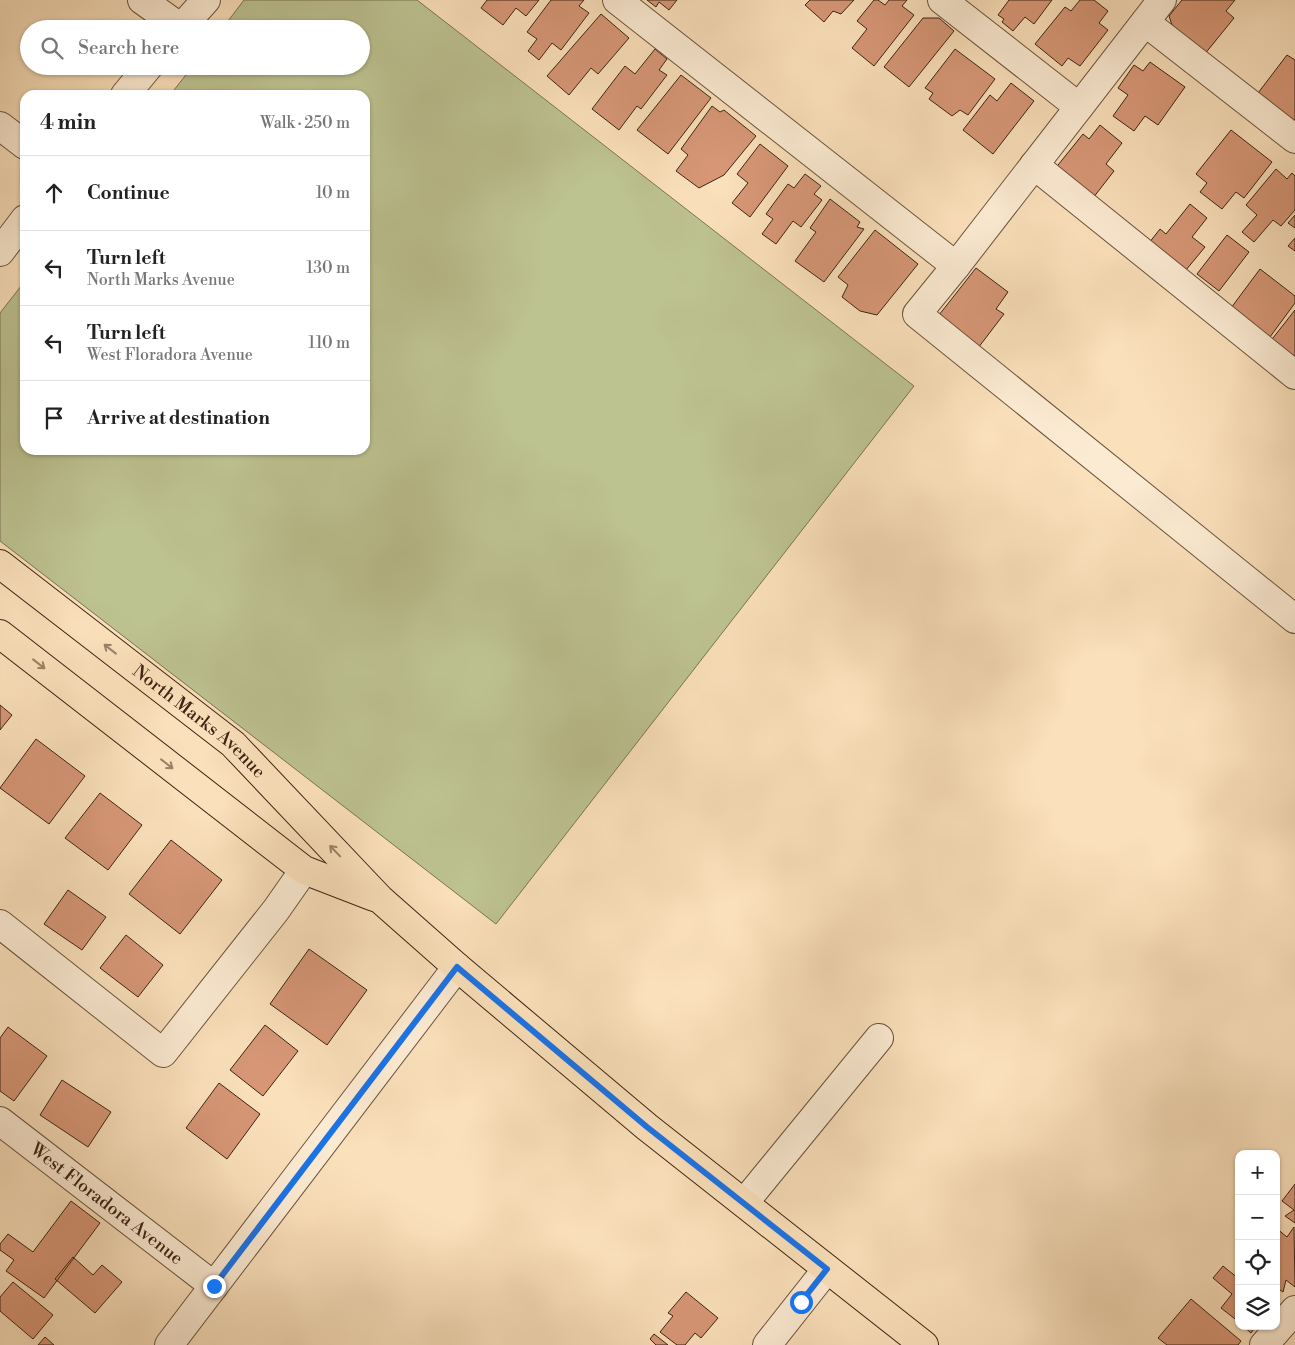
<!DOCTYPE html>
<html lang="en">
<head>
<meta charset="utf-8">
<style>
	body { margin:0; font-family:"Libre Bodoni",serif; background:#f6f6f6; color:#222 }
	.controls { position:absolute; right:15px; bottom:15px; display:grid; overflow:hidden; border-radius:10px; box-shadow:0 1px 4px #0004 }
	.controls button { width:45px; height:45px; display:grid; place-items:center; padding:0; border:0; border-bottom:1px solid #e0e0e0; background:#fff; color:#222; font:25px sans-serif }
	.stop { position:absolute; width:15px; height:15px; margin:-11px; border:4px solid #1a73e8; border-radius:50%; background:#fff }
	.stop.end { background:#1a73e8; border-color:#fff; box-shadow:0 1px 5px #0008 }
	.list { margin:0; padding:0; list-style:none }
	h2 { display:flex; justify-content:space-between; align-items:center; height:65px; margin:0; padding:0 20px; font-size:21px }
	h2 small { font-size:16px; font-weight:400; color:#767676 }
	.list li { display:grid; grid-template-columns:32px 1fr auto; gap:15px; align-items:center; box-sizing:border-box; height:75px; padding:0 20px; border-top:1px solid #e0e0e0 }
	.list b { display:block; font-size:19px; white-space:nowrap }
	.list p { margin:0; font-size:16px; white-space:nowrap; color:#767676 }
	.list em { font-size:16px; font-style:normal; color:#767676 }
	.icon { flex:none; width:28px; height:28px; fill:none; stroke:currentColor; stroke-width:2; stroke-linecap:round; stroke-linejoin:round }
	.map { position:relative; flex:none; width:1295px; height:1345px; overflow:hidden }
	.search { position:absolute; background:#fff; box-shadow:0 1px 4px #0004; left:20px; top:20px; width:350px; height:55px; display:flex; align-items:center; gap:12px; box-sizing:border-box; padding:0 18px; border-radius:28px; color:#767676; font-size:19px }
	.panel { position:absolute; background:#fff; box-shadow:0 1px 4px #0004; left:20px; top:90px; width:350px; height:365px; border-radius:15px }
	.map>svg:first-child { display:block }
	.green { fill:#bdc291; stroke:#7c7352 }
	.building { fill:#d79777; stroke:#3c2414 }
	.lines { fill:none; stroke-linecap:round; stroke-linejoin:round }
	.minor-casing { stroke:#6c533e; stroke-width:30 }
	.major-casing { stroke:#3c2414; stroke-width:30 }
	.minor { stroke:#fcebd3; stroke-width:28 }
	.major { stroke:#fae0bb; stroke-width:28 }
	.oneway { stroke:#9b8268 }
	.route { stroke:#1a73e8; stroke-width:6 }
	.labels { text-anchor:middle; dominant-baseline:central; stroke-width:4; stroke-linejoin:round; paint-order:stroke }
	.street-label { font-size:18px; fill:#3c2414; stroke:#fcebd3 }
</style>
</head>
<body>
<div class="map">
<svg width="1295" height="1345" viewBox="0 0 1295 1345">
	<rect width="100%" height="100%" fill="#fae0bb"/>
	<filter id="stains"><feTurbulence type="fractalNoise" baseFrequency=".004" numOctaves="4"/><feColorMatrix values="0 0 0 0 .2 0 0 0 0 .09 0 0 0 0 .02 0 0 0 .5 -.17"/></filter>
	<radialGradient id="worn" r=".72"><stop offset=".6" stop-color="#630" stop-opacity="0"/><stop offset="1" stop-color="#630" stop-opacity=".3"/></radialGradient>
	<path class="green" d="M244 0H417L914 386 496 924 0 541V313L25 281V450H365V95H170L193 66H361V29H222Z"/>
	<path class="building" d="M487 0H539L526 16 516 8 503 25 481 8Z
		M551 0H584L579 6 589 13 561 50 552 43 539 60 528 51 537 39 527 32Z
		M647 0H677L669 10 659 2 656 7Z
		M810 0H854L841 14 833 11 824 22 805 5Z
		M874 0H878L885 5 889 0H907L902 6 914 15 874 66 852 48 867 29 857 21Z
		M1009 0H1052L1034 24 1025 17 1013 31 1002 22 1004 19 998 15Z
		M1080 0H1094L1108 11 1099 23 1108 30 1080 66 1068 58 1062 66 1035 44 1065 7 1071 11Z
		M1182 0H1235L1226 11 1234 18 1204 55 1174 31 1169 16Z
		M601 14 629 38 598 74 591 68 569 95 547 76Z
		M923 18H939L954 31 909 87 884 67Z
		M655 49 667 59 659 70 667 75 641 109 637 106 619 130 592 109 625 66 635 74Z
		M955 49 995 79 968 115 960 110 952 116 929 99 933 93 925 88Z
		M1287 55 1295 60V121L1258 93Z
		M1150 62 1185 87 1158 125 1145 116 1134 131 1113 116 1128 95 1118 88 1134 65 1143 71Z
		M681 75 711 98 668 154 637 130Z
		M1011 83 1034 101 993 154 963 130 990 95 997 101Z
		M712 106 720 112 724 110 756 136 724 175 699 188 676 171 688 155 681 149Z
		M1100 125 1122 143 1106 164 1114 171 1093 198 1054 170 1083 134 1089 139Z
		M1231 130 1272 162 1244 198 1236 192 1222 209 1200 192 1207 183 1196 174Z
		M760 144 788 166 750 217 732 203 748 183 737 174Z
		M1276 169 1287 179 1292 173 1295 176V210L1281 226 1273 220 1254 242 1242 232 1257 215 1246 205Z
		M805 174 821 186 814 194 822 200 801 227 793 221 776 244 762 234 773 219 766 214 788 184 794 188Z
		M830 199 860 222 857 227 864 229 824 282 795 261 816 232 810 228Z
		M1190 204 1207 218 1192 237 1205 247 1181 276 1145 248 1160 229 1166 234Z
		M1295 215V228L1288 223Z
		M875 230 918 264 877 315 860 311 842 297 848 285 838 277Z
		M1227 235 1249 252 1219 291 1197 274Z
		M1295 238V251L1288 246Z
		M976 268 1008 292 996 309 1004 314 975 352 939 315Z
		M1260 269 1295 296V303L1267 341 1228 312Z
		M1295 310V363L1269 343Z
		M0 705 12 715 0 730Z
		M36 739 85 776 49 824 0 788Z
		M100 793 142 825 108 870 65 838Z
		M171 840 222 880 180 934 129 894Z
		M68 890 106 917 82 950 44 924Z
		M126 935 163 965 138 997 100 968Z
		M309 949 367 990 327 1045 270 1004Z
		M265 1025 298 1051 263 1096 230 1070Z
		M8 1027 47 1056 14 1101 0 1091V1038Z
		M62 1080 111 1112 88 1147 40 1115Z
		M219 1083 260 1114 227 1159 186 1128Z
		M1295 1184V1223L1285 1216 1294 1210 1282 1201Z
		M71 1201 100 1223 44 1298 6 1271 14 1260 0 1250V1244L8 1234 33 1252Z
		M1294 1227 1295 1287 1286 1280 1283 1292 1276 1287V1228L1287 1237Z
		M73 1257 93 1275 102 1265 122 1282 95 1313 55 1279Z
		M1223 1266 1239 1279V1322L1221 1308 1232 1294 1213 1278Z
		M13 1282 53 1315 33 1339 0 1311V1297Z
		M686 1292 718 1318 701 1338 695 1333 685 1345H677L660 1332 673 1316 668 1313Z
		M1191 1299 1241 1341 1238 1345H1167L1158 1338Z
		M1243 1326H1256L1251 1333Z
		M654 1334 668 1345H656L650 1339Z
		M45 1337 54 1345H38Z"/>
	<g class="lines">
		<g class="minor-casing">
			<g id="minor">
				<path d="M142 0 181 28"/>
				<path d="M617 0 956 266"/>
				<path d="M942 0 1079 107"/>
				<path d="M1162 0 956 266 917 314 1295 619"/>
				<path d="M1145 22 1295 139"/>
				<path d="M180 29 206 0"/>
				<path d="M125 95 149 66"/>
				<path d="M0 126 25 145"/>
				<path d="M1034 165 1295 375"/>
				<path d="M0 252 25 219"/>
				<path d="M0 924 163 1053 276 910 304 870"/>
				<path id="s1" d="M0 1121 214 1286"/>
				<path d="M744 1203 879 1038"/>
				<path d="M169 1345 457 967"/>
				<path d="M767 1345 827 1269"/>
				<path d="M1264 1345 1295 1310"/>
			</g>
		</g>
		<g class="major-casing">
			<g id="major">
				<path id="s2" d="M0 564 233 744 380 899 457 967 647 1127 924 1345"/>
				<path d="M0 634 304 870 374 897"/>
			</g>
		</g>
		<use href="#minor" class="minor"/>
		<use href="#major" class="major"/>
	</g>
	<defs><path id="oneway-shaft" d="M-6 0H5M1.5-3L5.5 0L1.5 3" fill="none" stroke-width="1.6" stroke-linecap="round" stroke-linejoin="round" transform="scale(1.25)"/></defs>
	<g class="oneway">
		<use href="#oneway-shaft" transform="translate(110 649) rotate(-142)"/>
		<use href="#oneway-shaft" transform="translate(39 664) rotate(38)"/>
		<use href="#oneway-shaft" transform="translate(167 764) rotate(38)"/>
		<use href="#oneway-shaft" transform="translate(335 851) rotate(-134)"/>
	</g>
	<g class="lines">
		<path class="route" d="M214 1286 457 967 647 1127 827 1269 801 1302"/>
	</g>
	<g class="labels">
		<g class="street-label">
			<text stroke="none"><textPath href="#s2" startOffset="254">North Marks Avenue</textPath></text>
			<text stroke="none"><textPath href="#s1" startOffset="135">West Floradora Avenue</textPath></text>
		</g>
	</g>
	<rect width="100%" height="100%" filter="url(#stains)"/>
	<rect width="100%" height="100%" fill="url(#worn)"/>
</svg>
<div class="controls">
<button>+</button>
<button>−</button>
<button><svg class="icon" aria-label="locate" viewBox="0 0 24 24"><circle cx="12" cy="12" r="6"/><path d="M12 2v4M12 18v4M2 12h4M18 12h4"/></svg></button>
<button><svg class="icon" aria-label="layers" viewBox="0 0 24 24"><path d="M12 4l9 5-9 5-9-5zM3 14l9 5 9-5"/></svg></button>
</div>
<div class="stop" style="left:801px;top:1302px"></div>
<div class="stop end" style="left:214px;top:1286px"></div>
<div class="search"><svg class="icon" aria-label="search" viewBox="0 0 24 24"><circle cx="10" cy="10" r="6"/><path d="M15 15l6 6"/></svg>Search here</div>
<section class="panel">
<h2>4 min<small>Walk · 250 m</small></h2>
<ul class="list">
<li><svg class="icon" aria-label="ahead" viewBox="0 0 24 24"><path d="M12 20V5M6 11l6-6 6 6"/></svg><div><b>Continue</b></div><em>10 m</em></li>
<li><svg class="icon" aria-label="left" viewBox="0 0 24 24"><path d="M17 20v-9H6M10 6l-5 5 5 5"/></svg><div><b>Turn left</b><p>North Marks Avenue</p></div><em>130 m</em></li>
<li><svg class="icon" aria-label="left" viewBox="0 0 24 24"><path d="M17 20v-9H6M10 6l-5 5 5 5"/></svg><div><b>Turn left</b><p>West Floradora Avenue</p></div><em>110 m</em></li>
<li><svg class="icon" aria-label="arrive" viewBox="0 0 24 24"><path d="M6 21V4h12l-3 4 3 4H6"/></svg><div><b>Arrive at destination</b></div></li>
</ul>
</section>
</div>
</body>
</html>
